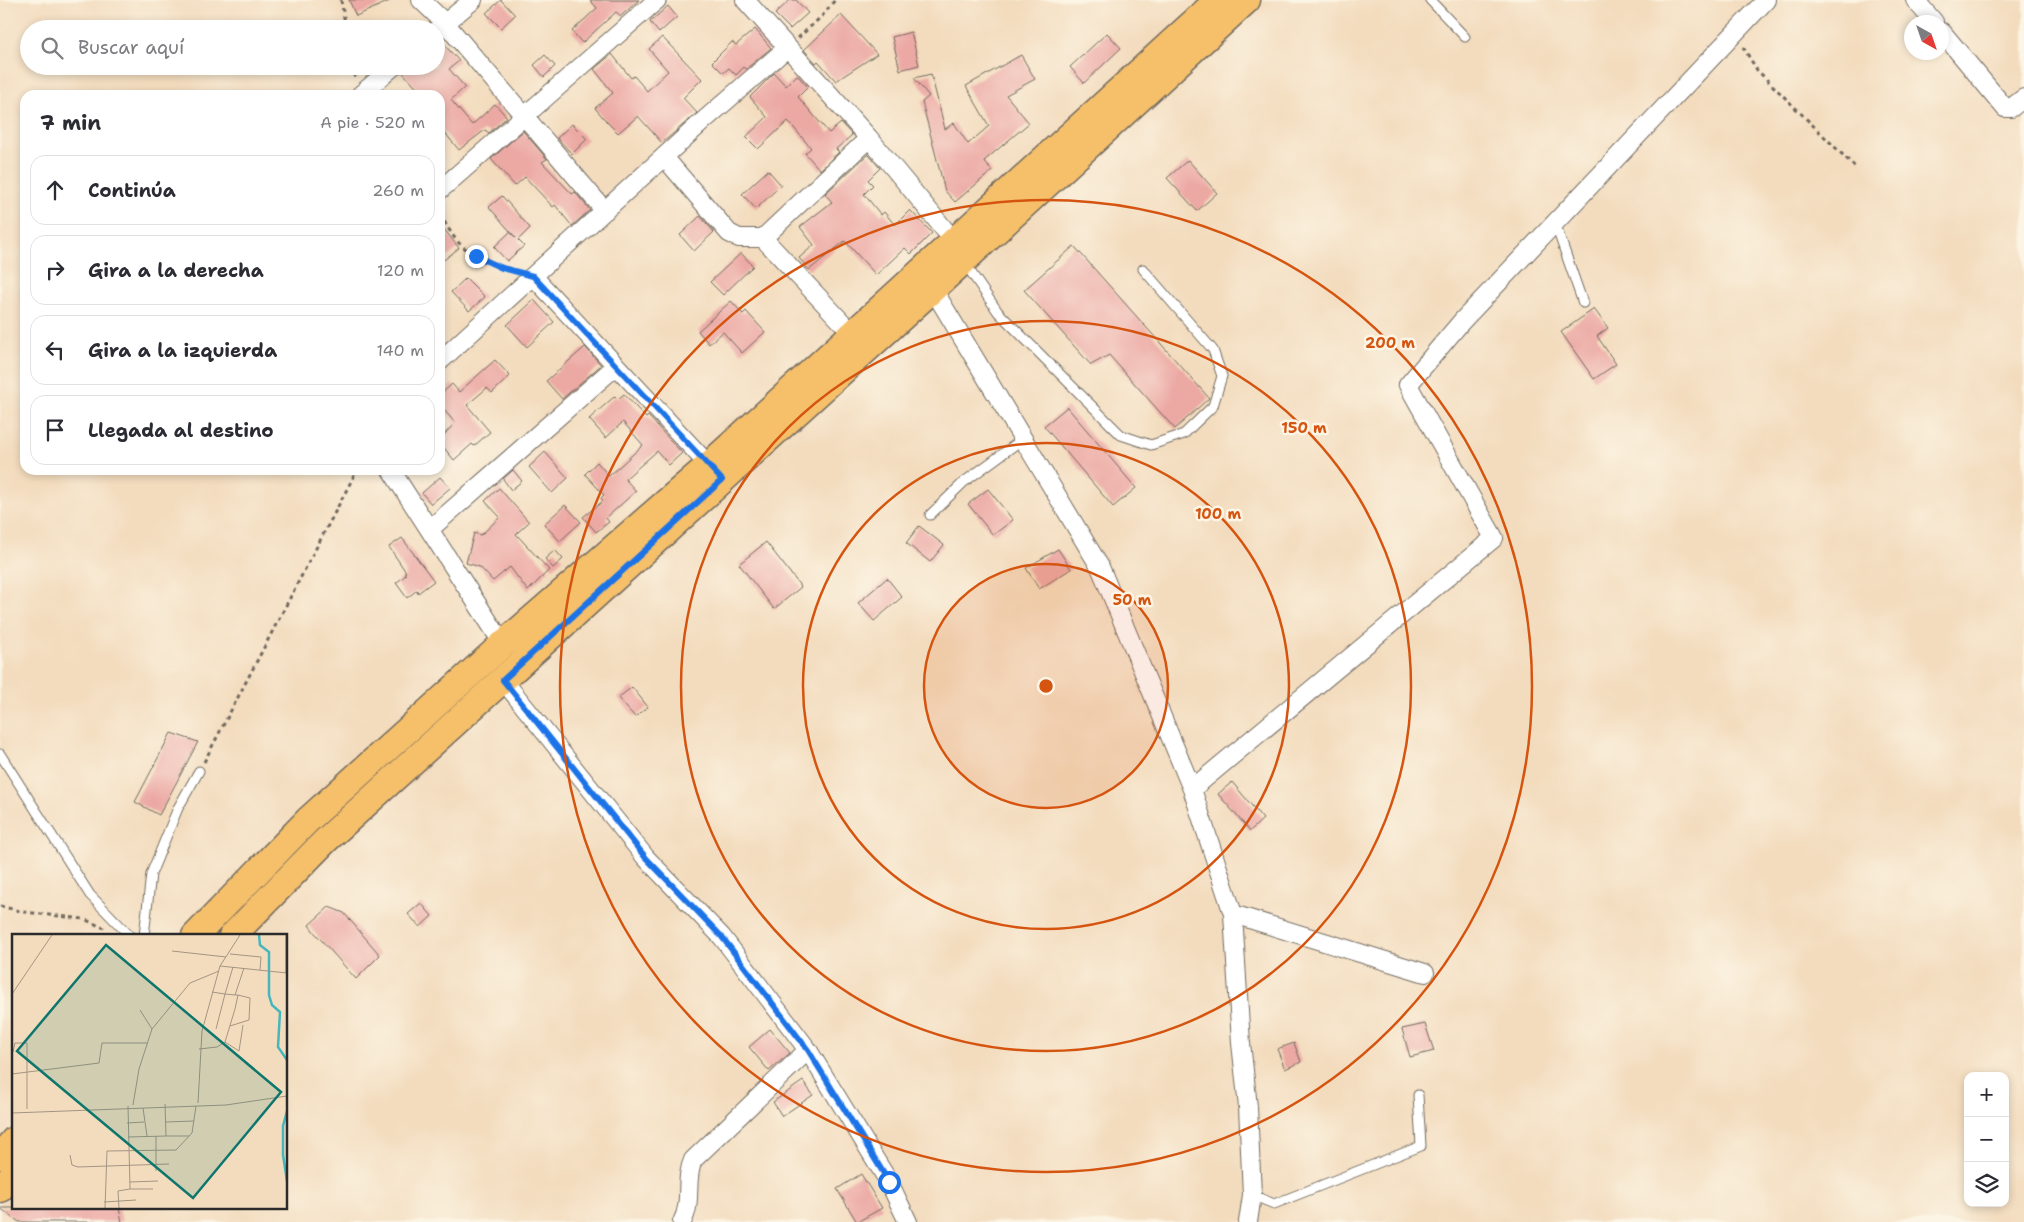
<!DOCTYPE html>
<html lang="es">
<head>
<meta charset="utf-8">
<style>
	body { margin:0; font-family:"Shantell Sans",sans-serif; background:#f7f7f7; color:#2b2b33 }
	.controls { position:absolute; right:15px; bottom:15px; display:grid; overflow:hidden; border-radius:10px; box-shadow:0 2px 8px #0003 }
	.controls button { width:45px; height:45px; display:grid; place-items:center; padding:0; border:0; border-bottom:1px solid #e1e1e2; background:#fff; color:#2b2b33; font:25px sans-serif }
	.compass { position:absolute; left:1904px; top:15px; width:45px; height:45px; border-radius:50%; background:#fff; box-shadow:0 2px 8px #0003; rotate:140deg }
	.stop { position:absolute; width:15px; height:15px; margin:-11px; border:4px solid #1a73e8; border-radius:50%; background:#fff }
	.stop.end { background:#1a73e8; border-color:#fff; box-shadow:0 1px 5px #0008 }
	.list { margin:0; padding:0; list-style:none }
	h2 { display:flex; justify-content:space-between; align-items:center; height:65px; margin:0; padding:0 20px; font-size:21px }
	h2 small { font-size:16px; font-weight:400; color:#7c7c81 }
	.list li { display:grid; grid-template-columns:32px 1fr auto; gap:15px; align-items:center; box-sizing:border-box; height:70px; margin:0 10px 10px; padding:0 10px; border:1px solid #e1e1e2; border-radius:15px }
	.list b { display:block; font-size:19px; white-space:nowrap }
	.list em { font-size:16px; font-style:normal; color:#7c7c81 }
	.icon { flex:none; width:28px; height:28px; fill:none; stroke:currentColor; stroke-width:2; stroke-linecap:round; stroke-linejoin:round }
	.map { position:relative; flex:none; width:2024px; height:1222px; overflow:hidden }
	.search { position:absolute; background:#fff; box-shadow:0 2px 8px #0003; left:20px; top:20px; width:425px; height:55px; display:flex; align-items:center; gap:12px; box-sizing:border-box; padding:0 18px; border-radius:28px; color:#7c7c81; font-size:19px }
	.panel { position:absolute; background:#fff; box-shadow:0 2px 8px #0003; left:20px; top:90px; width:425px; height:385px; border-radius:15px }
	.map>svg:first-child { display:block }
	.building { fill:#eca9a4 }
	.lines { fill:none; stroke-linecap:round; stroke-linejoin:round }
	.lane-casing { stroke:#71695e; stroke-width:11 }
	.street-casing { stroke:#71695e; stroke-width:20 }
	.primary-casing { stroke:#71695e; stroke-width:29 }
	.path { stroke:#71695e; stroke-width:3; stroke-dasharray:4 4; stroke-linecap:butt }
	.lane { stroke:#fff; stroke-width:9 }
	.street { stroke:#fff; stroke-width:18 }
	.primary { stroke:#f6c06b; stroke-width:26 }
	.route { stroke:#1a73e8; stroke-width:6 }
	.ring { fill:none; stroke:#d5540f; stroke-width:2.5 }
	.inset-river { fill:none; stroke:#46b6bd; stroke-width:2.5 }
	.inset-road { fill:none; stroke:#a39583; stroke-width:1 }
	.view { fill:#0f766e; fill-opacity:0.15; stroke:#0f766e; stroke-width:2.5 }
	.inset-edge { fill:none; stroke:#2b2b2b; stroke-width:2.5 }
	.centre { fill:#d5540f; stroke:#fcf5e5; stroke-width:2.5 }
	.ring-label { font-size:15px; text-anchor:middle; font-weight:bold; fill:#d5540f; stroke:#fcf5e5; stroke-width:5; stroke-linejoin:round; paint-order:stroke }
</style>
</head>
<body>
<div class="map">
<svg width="2024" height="1222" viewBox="0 0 2024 1222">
	<rect width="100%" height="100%" fill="#fcf5e5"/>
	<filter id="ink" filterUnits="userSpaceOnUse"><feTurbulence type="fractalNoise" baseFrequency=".02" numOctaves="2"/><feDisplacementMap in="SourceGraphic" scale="10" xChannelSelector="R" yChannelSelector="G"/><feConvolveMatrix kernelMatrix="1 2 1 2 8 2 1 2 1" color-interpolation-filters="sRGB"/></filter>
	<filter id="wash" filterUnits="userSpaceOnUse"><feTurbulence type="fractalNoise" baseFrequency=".0096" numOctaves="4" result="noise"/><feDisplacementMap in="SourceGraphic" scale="20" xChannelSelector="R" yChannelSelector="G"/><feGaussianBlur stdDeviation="1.12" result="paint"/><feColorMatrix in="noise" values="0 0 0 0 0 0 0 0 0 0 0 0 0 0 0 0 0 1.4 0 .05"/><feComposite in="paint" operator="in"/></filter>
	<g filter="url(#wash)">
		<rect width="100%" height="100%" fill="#f3dcbe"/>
		<g id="blocks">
			<path class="building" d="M349 0H392L356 16Z
				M501 0 515 15 501 28 486 13Z
				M590 0H639L621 16 616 12 582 43 572 31 597 8Z
				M790 0H796L808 13 790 29 775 14Z
				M668 6 677 17 659 33 650 22Z
				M841 15 877 54 836 81 818 61 816 63 804 50Z
				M755 29 771 48 746 69 744 67 736 75 729 68 723 73 712 62 732 42 736 45Z
				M911 32 919 65 900 70 892 37Z
				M1107 33 1121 48 1084 83 1070 67Z
				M662 37 702 79 683 98 697 113 662 143 638 116 618 133 607 122 595 108 613 93 594 69 612 54 631 78 634 76 647 91 668 71 649 49Z
				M436 40H440L459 61 449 69 465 87 451 100 472 125 495 104 507 117 489 133 485 130 459 150 440 127V95H423L403 73 411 66H436Z
				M545 55 555 66 544 77 534 65Z
				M1021 55 1035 79 1006 95 1029 123 984 161 992 171 955 202 945 191 922 102 929 96 914 78 931 74 945 129 954 123 968 144 989 126 966 86Z
				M774 73 786 86 797 75 808 87 798 97 829 133 841 123 852 135 836 149 839 152 820 170 805 153 811 148 788 121 758 149 746 137 767 117 750 97Z
				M572 124 587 139 572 154 557 138Z
				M523 131 547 159 542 162 572 194 575 192 590 210 572 226 555 205 553 207 525 177 515 186 491 159Z
				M868 154 880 168 868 180 873 185 864 194 881 215 884 212 895 225 910 210 932 233 911 254 905 248 876 275 845 241 809 270 799 258 814 245 800 227 832 202 825 194Z
				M1188 160 1217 193 1197 211 1167 178Z
				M768 170 781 185 756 209 742 194Z
				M502 196 530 228 518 240 524 246 507 261 494 247 510 232 516 238 489 207Z
				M700 216 714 232 694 251 680 235Z
				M440 224 459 248 440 263Z
				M1074 246 1209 398 1175 429 1109 355 1091 365 1024 290Z
				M741 253 753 266 723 295 710 282Z
				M466 278 485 297 469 311 451 292Z
				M534 300 554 322 527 347 507 325Z
				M731 301 743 314 746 311 765 332 742 353 723 332 709 344 698 331Z
				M1594 309 1608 328 1597 336 1616 364 1594 379 1561 332Z
				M585 347 601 365 562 399 546 381Z
				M495 360 510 376 492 393 487 388 467 405 490 432 474 446 472 444 454 460 440 443V439L455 423 440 405V395L452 384 459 392Z
				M624 394 646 418 648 416 682 453 669 465 657 451 625 479 636 491 606 518 609 522 596 532 583 517 603 501 601 498 604 495 585 474 597 462 609 476 643 445 623 422 606 438 589 419 615 396 618 399Z
				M1067 407 1136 488 1113 507 1044 426Z
				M545 452 568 478 552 493 529 467Z
				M513 470 522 481 511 490 503 479Z
				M440 477 450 488 431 504 422 493Z
				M499 488 529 522 516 534 549 570 528 591 510 567 493 581 480 567 466 563 474 533 481 535 500 517 485 501Z
				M988 489 1013 520 993 535 968 504Z
				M565 505 581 522 560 541 544 524Z
				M919 526 944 545 930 562 906 543Z
				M402 538 434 581 418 593 417 590 407 598 396 583 406 575 404 573 406 572 389 547Z
				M766 542 801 587 774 609 739 564Z
				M1058 549 1071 569 1039 589 1026 568Z
				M555 550 563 559 553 568 545 559Z
				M887 578 902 597 874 621 858 603Z
				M632 687 648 707 635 717 618 698Z
				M171 733 198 742 159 815 135 802Z
				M1232 782 1263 819 1250 831 1218 794Z
				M421 903 432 916 420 927 408 914Z
				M329 907 344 913 380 955 356 979 315 933 309 925Z
				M1425 1024 1434 1051 1410 1057 1402 1029Z
				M770 1029 790 1053 769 1071 749 1047Z
				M1294 1043 1301 1062 1285 1069 1277 1049Z
				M803 1081 813 1095 782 1116 773 1102Z
				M861 1174 882 1208 857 1222 837 1189Z
				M0 1208H119L122 1222H19Z"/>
		</g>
	</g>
	<g filter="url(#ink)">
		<use href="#blocks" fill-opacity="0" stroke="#71695e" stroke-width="1"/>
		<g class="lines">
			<g class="lane-casing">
				<path id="lane" d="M1430 0 1465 37
					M1555 223 1583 303
					M964 262 998 312 1121 435 1151 445 1184 434 1213 406 1222 376 1213 350 1143 269
					M930 515 964 482 1023 439
					M0 754 90 895 130 936
					M144 936 151 874 178 808 199 771
					M1252 1195 1274 1204 1421 1146 1418 1095"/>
			</g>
			<g class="street-casing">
				<path id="street" d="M421 0 445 23 605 211
					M745 0 869 138 954 241 958 251
					M1915 0 1934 22
					M437 30 473 0
					M1942 32 2005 108H2011L2024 98
					M360 95 394 66
					M664 157 729 233 739 238H763L853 334
					M440 190 657 0
					M763 238 869 138
					M933 289 1100 567 1192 789 1233 914 1241 1043 1248 1107 1252 1195 1248 1222
					M440 361 533 276
					M391 470 503 644
					M715 472 533 276 702 122 787 48
					M430 529 616 366
					M503 680 646 858 722 937 808 1050 889 1182 908 1222
					M1192 789 1494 538 1408 385 1462 321 1766 0
					M1233 914 1425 973
					M682 1222C693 1202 684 1180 693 1160L808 1050"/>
			</g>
			<g class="primary-casing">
				<path id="primary" d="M195 936 308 820 503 644 709 465 1218 0
					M232 936 325 841 933 289 1247 0
					M0 1156 14 1140
					M0 1189 14 1174"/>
			</g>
			<path class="path" d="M341 0 346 29
				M798 38 822 16 835 0
				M1743 47 1757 70 1855 167
				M353 66 355 78
				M440 215C446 224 452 236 460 244 475 258 496 266 515 271
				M204 762 357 470
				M0 906 24 912 84 919 104 928"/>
			<use href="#lane" class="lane"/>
			<use href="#street" class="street"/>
			<use href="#primary" class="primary"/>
		</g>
	</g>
	<g class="lines" filter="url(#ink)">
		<path class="route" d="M476 256 502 268 533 276 722 480 503 680 646 858 722 937 808 1050 889 1182"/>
	</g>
	<circle cx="1046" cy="686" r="122" fill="#d5540f" fill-opacity=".12"/>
	<g class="ring">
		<circle cx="1046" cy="686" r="122"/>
		<circle cx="1046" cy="686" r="243"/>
		<circle cx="1046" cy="686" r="365"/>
		<circle cx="1046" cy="686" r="486"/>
	</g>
	<g transform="translate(12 934)">
		<rect width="275" height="275" fill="#f3dcbe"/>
		<path class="inset-river" d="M247 1 248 11 257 18V61L260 71 268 78 266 113 275 126M275 177 271 192V221L275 247"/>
		<path class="inset-road" d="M160 17 214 23M218 20 249 23 248 36M208 32 275 39M274 39V1M200 58 213 60 221 33M0 60 40 1M128 76 140 95M218 92 237 86 238 64 226 61M204 95 213 60 223 61 232 34M213 108 227 117 231 91M187 115 205 113 213 108 223 75 226 61H223M1 118 3 109H15V175M0 140 87 129 90 109H135M186 169 190 97 208 32 228 1M121 171 127 135 140 95 178 49 207 37M131 174 135 202M0 179 214 171 275 162M154 188 182 187M115 189 132 188M144 202V237M154 202H177M116 203 154 202 153 170M58 221 60 231 66 233 157 230M118 248 146 247M118 255H141M92 268 124 266M93 274 95 217 164 216 180 199 184 172M107 274 106 257 118 255 116 172"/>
		<path class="view" d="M94 11 269 158 181 264 5 117Z"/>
		<rect width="275" height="275" class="inset-edge"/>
	</g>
	<circle cx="1046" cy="686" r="8" class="centre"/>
	<g class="ring-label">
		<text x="1390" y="348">200 m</text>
		<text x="1304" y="433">150 m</text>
		<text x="1218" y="519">100 m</text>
		<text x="1132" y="605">50 m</text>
	</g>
</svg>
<div class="controls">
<button>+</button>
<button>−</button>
<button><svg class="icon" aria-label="layers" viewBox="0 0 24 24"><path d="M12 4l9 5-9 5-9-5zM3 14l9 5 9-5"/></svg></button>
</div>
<svg class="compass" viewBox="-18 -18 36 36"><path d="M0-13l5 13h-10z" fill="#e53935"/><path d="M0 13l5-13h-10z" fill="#7c7c81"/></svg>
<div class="stop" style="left:889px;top:1182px"></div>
<div class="stop end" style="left:476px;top:256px"></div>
<div class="search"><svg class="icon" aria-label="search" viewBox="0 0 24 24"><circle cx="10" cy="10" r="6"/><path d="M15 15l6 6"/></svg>Buscar aquí</div>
<section class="panel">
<h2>7 min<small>A pie · 520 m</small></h2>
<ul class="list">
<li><svg class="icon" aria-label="ahead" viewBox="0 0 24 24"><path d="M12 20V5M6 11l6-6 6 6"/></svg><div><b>Continúa</b></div><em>260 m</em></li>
<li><svg class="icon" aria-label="right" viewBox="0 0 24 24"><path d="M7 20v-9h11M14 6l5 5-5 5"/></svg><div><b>Gira a la derecha</b></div><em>120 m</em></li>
<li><svg class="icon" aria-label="left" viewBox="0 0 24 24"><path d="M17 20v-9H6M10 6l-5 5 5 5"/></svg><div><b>Gira a la izquierda</b></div><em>140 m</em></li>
<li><svg class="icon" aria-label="arrive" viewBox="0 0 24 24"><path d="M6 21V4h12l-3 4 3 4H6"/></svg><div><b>Llegada al destino</b></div></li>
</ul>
</section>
</div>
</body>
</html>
